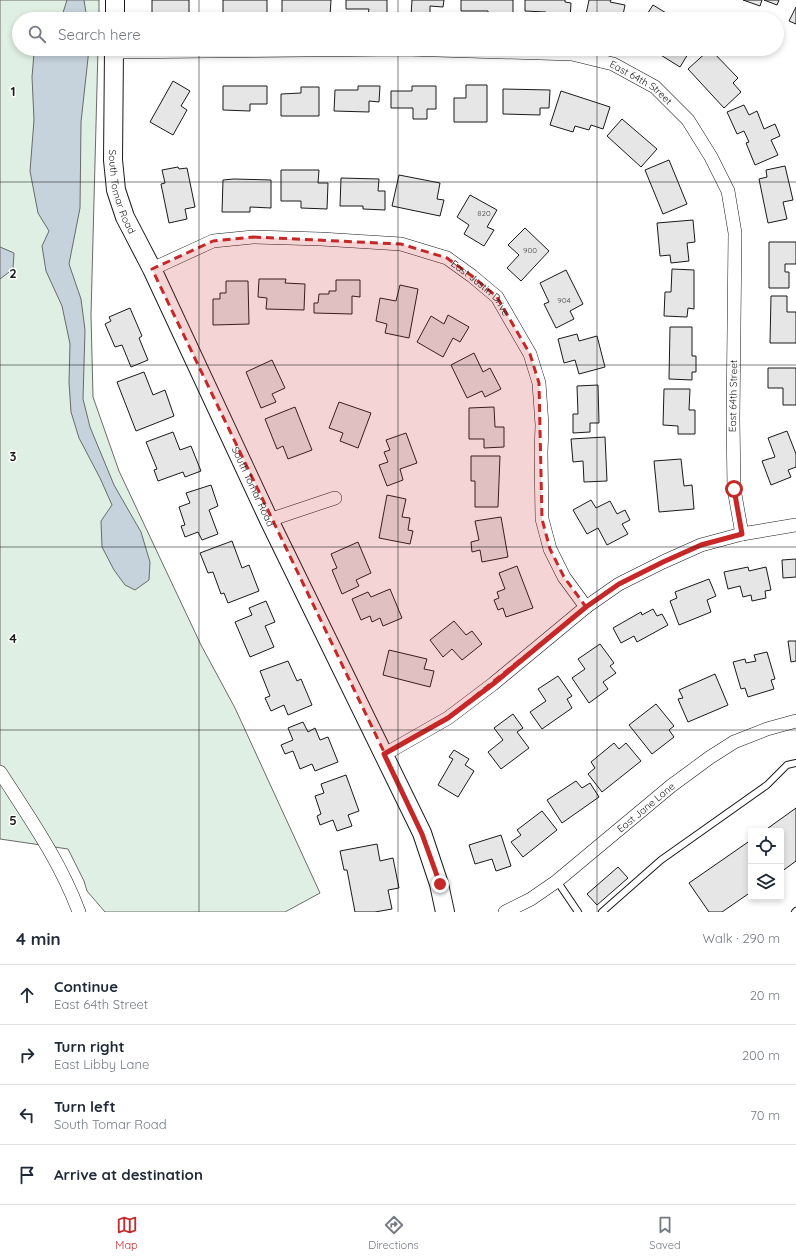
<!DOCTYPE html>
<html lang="en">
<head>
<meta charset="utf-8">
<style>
	body { margin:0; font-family:Quicksand,sans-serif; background:#f2f2f3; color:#1f2937 }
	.controls { position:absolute; right:12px; bottom:12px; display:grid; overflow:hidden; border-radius:4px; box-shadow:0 2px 6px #0003 }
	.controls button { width:36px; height:36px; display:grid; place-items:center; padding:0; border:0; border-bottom:1px solid #e0e1e3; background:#fff; color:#1f2937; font:20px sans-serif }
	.stop { position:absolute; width:12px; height:12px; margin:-9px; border:3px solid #c62828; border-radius:50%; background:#fff }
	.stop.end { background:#c62828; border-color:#fff; box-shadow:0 1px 4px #0008 }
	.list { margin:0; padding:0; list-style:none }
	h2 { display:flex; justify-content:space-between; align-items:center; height:52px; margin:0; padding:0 16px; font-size:17px }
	h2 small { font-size:13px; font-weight:400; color:#747a83 }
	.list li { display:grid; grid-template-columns:26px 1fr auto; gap:12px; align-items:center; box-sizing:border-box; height:60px; padding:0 16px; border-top:1px solid #e0e1e3 }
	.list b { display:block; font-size:15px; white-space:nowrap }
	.list p { margin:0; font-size:13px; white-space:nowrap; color:#747a83 }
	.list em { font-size:13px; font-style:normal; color:#747a83 }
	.icon { flex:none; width:22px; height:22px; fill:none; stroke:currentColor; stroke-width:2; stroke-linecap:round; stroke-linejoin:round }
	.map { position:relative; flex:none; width:796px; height:912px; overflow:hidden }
	.search { position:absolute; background:#fff; box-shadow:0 2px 6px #0003; left:12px; right:12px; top:12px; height:44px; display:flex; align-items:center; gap:10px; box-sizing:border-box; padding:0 14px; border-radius:22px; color:#747a83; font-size:15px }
	.sheet { height:292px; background:#fff }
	nav { display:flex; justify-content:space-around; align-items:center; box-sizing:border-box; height:56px; border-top:1px solid #e0e1e3; background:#fff; font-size:11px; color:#747a83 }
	nav a { display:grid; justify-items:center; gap:2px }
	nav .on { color:#c62828 }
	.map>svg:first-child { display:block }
	.green { fill:#e0efe3; stroke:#6a6a6a }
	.water { fill:#c6d2dc; stroke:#6a6a6a }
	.building { fill:#e6e6e6; stroke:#1a1a1a }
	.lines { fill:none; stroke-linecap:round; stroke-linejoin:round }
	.lane-casing { stroke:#1a1a1a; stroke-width:8 }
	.street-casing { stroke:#1a1a1a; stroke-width:14 }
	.secondary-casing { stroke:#1a1a1a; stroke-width:20 }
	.lane { stroke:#fff; stroke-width:6 }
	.street { stroke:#fff; stroke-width:13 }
	.secondary { stroke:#fff; stroke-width:18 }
	.route { stroke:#c62828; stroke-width:5 }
	.marked { fill:#c62828; fill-opacity:0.2; stroke:#c62828; stroke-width:3; stroke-dasharray:8 5; stroke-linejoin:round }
	.grid { fill:none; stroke:#1a1a1a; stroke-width:1; stroke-opacity:0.55 }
	.labels { text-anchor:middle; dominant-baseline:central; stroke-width:3; stroke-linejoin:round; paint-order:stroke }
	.number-label { font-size:8px; fill:#4d4d4d }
	.street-label { font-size:10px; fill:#1a1a1a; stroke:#fff }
	.grid-label { font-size:13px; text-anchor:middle; font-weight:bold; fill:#1a1a1a; stroke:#fff; stroke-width:3; stroke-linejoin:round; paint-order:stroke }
</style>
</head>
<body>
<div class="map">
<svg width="796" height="912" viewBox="0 0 796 912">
	<rect width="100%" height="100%" fill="#fff"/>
	<path class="green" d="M0 0H99V19H19V49H98L91 315 93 397 119 471 201 645 235 708 320 893 285 912H105L87 891 84 881 68 849 0 839Z"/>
	<path class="water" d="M67 0H84L87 19H61Z
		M39 49H89L81 122 80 208 69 264 81 299 85 330 83 399 90 427 114 485 141 532 150 562 149 580 135 590 125 585 114 570 102 547 101 521 112 505 100 478 79 438 71 412 69 382 70 344 62 306 46 271 42 246 49 231 38 213 30 171 34 120 32 77 34 53Z
		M0 247 14 253 13 269 0 279Z"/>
	<path class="building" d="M152 0H189V17L152 16Z
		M223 0H267V15H223Z
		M282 0H331L330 16 282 15Z
		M346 0H387V16L368 15 369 9H346Z
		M412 0H444L443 7 430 6V16H411Z
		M461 0H513V17H488V11H461Z
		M525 0H565V2L571 3 570 19 545 18 546 12 525 11Z
		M589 0H611L610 2 625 5 623 15 628 16V19H585Z
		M743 0H762L760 6Z
		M764 0H779L777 5Z
		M653 5 676 19H644Z
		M796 7V24L789 21Z
		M651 49H691L680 67Z
		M710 49 738 78 733 83 741 92 724 108 688 69Z
		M173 81 190 91 181 106 187 110 173 135 150 122Z
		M466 85H487V122H454V98H466Z
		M223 86H267V104H250V111L223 110Z
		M358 86H380L379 102 369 101V112L334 111 335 90H358Z
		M412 86H436V109H427V119H413V108H391V91H412Z
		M301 87H319V116H281V94L301 93Z
		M503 89 550 90 549 108H540V115L503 114Z
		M561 91 610 107 603 129 591 125 589 130 575 126 573 132 550 125Z
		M744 105 749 115 757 111 764 129 775 124 780 136 771 140 778 155 755 165 746 143 749 142 744 131 737 134 727 112Z
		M622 119 657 149 641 167 607 136Z
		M669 160 687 204 663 214 645 170Z
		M785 166 793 200 783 202 787 219 768 223 759 179 767 177 766 170Z
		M178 167 179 169 187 168 195 207 185 209 187 219 169 223 161 184 165 183 162 170Z
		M281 170H319L318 183H328L327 209 301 208V201H281Z
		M399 175 440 183 437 199 444 200 440 216 392 206Z
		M341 178 379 179 378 191H385V210L363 209V206H340Z
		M234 179 271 180V208L250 207V212H222L223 180Z
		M470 195 497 210 487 227 494 230 484 246 464 234 469 225 457 217Z
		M693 220 695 242 687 243 689 261 671 263 670 255 660 256 657 223Z
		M525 228 549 251 521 281 507 268 519 255 508 245Z
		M769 242H796V264H785V272H789V288H769Z
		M672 269 694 270V309L688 308 687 317 664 316 665 292H671Z
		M566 270 583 304 570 311 574 319 556 328 544 304 549 302 540 283Z
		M259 279H286L285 283 305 284 304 310 266 309 267 298 258 297Z
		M336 280H360V297L352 296V314L314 313V303H318L319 294H329V291H336Z
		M226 281H248L249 324 213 325V299H220V293H226Z
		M400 285 418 289 409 338 385 333 387 324 376 321 380 298 396 301Z
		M771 296H787V312H796V343H770Z
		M130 308 142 336 139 338 148 360 131 367 122 345 115 347 105 324 111 321 109 317Z
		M448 315 469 327 460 342 453 338 443 357 417 342 431 316 444 324Z
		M670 327H692V356H696V372H692V380L669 379Z
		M577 334 579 341 597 336 605 367 579 374 575 360 564 363 558 339Z
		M474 353 483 372 490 368 501 389 485 397 482 391 467 398 451 365Z
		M272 360 285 388 272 394 276 402 261 408 246 372Z
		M768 368H796V405H783V388H768Z
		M144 372 153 395 165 390 174 416 136 431 117 382Z
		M598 385 599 423H590V432L573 433V414H578L577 386Z
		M664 389H690L689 410H695V434H678V426L663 425Z
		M339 402 371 413 358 448 340 441 343 433 329 428Z
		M295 407 312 450 288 459 283 446 277 449 265 419Z
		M494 407 495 427H504V447L484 448V439H469V408Z
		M787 431 796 454V467L788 470 791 477 771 485 762 461 775 457 768 438Z
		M173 432 180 450 191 446 201 471 185 477 183 472 158 481 154 470 157 469 146 442Z
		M406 433 417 463 400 469 403 480 387 486 379 465 388 462 384 452 390 450 386 440Z
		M605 437 607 481 584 482 583 461 573 462 571 439Z
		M471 456H500L498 507H475V481H471Z
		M681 459 684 486 692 485 694 509 659 512 654 461Z
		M211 485 218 506 209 510 218 534 202 540 198 532 185 537 181 526 185 525 179 507 190 503 186 493Z
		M387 495 406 499 402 517 410 518 408 530 413 531 410 544 379 538Z
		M591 500 596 508 610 501 617 514 625 510 630 520 622 524 628 534 607 545 598 528 587 534 573 510Z
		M501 517 508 557 482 562 480 550 472 552 471 542 479 540 475 521Z
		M232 541 242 568 249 565 259 591 228 603 224 593 221 594 213 572 208 573 200 553Z
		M358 542 371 573 356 580 359 586 342 594 332 570 337 568 331 554Z
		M796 559V577L783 578 782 560Z
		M517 566 533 608 506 617 503 608 498 610 494 600 499 598 497 592 505 589 499 573Z
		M748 567 749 571 766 567 771 590 765 591 766 598 752 601 751 595 743 597 740 586 728 589 724 572Z
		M709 579 716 596 707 600 711 612 679 625 670 601 677 598 675 592Z
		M390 589 402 618 383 626 380 618 372 622 370 616 361 620 352 599 368 592 371 597Z
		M266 601 275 622 265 626 274 647 250 657 235 622 252 615 249 608Z
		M653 609 657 616 662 614 668 625 637 642 634 636 621 643 613 628 641 612 642 615Z
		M454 621 466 635 472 631 482 644 462 660 452 649 443 657 430 640Z
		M788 641H796V661L791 662Z
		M600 644 614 663 610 666 616 673 603 682 608 689 589 703 572 678 585 669 578 659Z
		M389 650 427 659 424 669 434 671 430 687 383 675Z
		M767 652 775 679 771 680 774 689 748 697 745 688 741 689 733 662 745 659 746 663 756 661 754 655Z
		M288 661 297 681 301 679 312 705 288 715 284 705 271 711 265 698 270 696 260 671Z
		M715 674 728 705 688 722 678 699 683 698 679 690Z
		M558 676 572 696 567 699 572 708 542 729 530 712 546 701 538 689Z
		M656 704 674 726 669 730 674 737 652 754 629 725Z
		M513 714 523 728 517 732 529 748 501 769 488 752 503 740 494 728Z
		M303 722 308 732 315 728 320 740 328 737 338 762 315 771 312 764 300 769 293 751 285 754 281 745 293 740 288 728Z
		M614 743 619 749 626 743 641 761 602 792 588 774 595 768 591 762Z
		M454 750 469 759 465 765 474 771 458 797 438 785 453 759 449 757Z
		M346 775 359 811 348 815 352 826 337 831 333 820 320 825 317 816 321 814 315 796 324 793 321 784Z
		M576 781 582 788 590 783 599 797 562 823 547 800Z
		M796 808V861L781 872V831H764Z
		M542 811 557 830 523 857 511 842 521 835 517 830Z
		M501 835 511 866 496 871 492 859 475 864 469 845Z
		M751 840V892L722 912H709L689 883Z
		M377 844 380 861 393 858 399 888 388 890 392 909 375 912H355L347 870H344L340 851Z
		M618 867 628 878 597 905 587 894Z"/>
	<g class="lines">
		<g class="lane-casing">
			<path id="lane" d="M557 881 578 912
				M602 912 661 860 767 785 787 765 796 763
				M795 912 796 911"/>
		</g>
		<g class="street-casing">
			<g id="street">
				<path id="s1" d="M114 52 404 49 572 54 613 64 655 87 688 120 711 157 728 191 735 233 733 419 734 489 742 534"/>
				<path id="s2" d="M152 269 213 241 253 237 321 239 401 244 447 258 472 276 497 297 530 354 539 383 542 425 541 453 542 519 550 549 564 577 586 607"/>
				<path d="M269 520 335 498"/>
				<path d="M385 754 448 718 493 684 586 607 619 584 663 562 701 545 742 534 796 525"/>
				<path d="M0 772C29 817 60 861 79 912"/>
				<path id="s3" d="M505 912 531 899 557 881 671 786 709 758 734 742 767 729 796 721"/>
			</g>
		</g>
		<g class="secondary-casing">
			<g id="secondary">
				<path d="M115 19V0"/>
				<path id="s4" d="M114 49 113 160 116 190 125 217 152 269 269 520 422 833 439 884 445 912"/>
			</g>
		</g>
		<use href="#lane" class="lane"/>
		<use href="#street" class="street"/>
		<use href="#secondary" class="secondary"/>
	</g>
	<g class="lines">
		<path class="route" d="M440 884 422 834 384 754 448 718 493 684 586 607 619 584 663 562 701 545 742 534 734 489"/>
	</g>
	<path class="marked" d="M253 237 401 244 447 258 472 276 497 297 530 354 539 383 542 519 550 549 564 577 586 607 448 718 385 754 152 269 213 241Z"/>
	<path class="grid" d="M199 0V19M398 0V19M597 0V19M199 49V912M398 49V912M597 49V912M0 182H796M0 365H796M0 547H796M0 730H796"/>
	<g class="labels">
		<g class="number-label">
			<text x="484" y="213">820</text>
			<text x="530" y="250">900</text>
			<text x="564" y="300">904</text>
		</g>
		<g class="street-label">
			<text stroke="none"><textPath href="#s1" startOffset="534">East 64th Street</textPath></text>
			<text stroke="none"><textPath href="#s4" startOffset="144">South Tomar Road</textPath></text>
			<text stroke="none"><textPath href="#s2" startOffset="349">East Justin Drive</textPath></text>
			<text transform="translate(733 396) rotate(-89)">East 64th Street</text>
			<text stroke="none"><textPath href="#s4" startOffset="468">South Tomar Road</textPath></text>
			<text stroke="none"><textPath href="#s3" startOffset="176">East Jane Lane</textPath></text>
		</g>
	</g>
	<g class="grid-label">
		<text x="13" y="96">1</text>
		<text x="13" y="278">2</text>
		<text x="13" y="461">3</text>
		<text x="13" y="643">4</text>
		<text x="13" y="825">5</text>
	</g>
</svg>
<div class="controls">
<button><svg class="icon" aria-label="locate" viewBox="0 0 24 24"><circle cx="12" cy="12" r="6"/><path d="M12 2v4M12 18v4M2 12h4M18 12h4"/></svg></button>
<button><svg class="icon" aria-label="layers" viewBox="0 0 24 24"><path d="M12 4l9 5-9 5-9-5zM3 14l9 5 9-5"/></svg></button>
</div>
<div class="stop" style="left:734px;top:489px"></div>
<div class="stop end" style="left:440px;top:884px"></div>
<div class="search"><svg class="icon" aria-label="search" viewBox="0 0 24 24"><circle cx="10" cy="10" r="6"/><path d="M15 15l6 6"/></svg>Search here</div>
</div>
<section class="sheet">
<h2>4 min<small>Walk · 290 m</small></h2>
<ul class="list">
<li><svg class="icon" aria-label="ahead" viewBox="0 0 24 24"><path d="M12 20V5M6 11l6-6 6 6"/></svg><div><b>Continue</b><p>East 64th Street</p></div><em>20 m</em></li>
<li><svg class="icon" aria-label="right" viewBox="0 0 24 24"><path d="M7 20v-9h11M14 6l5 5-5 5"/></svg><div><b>Turn right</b><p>East Libby Lane</p></div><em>200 m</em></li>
<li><svg class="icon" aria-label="left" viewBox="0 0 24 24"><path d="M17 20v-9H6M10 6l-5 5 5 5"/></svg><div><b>Turn left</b><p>South Tomar Road</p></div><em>70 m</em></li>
<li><svg class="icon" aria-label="arrive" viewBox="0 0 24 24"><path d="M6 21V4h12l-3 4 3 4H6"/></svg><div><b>Arrive at destination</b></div></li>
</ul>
</section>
<nav>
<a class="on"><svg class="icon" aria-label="map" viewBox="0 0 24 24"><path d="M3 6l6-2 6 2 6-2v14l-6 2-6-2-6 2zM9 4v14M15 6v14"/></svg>Map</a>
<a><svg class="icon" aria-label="directions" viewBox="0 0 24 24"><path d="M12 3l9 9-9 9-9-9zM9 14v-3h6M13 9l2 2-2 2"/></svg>Directions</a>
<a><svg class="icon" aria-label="saved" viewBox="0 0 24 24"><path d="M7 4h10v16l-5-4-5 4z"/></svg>Saved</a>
</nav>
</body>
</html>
